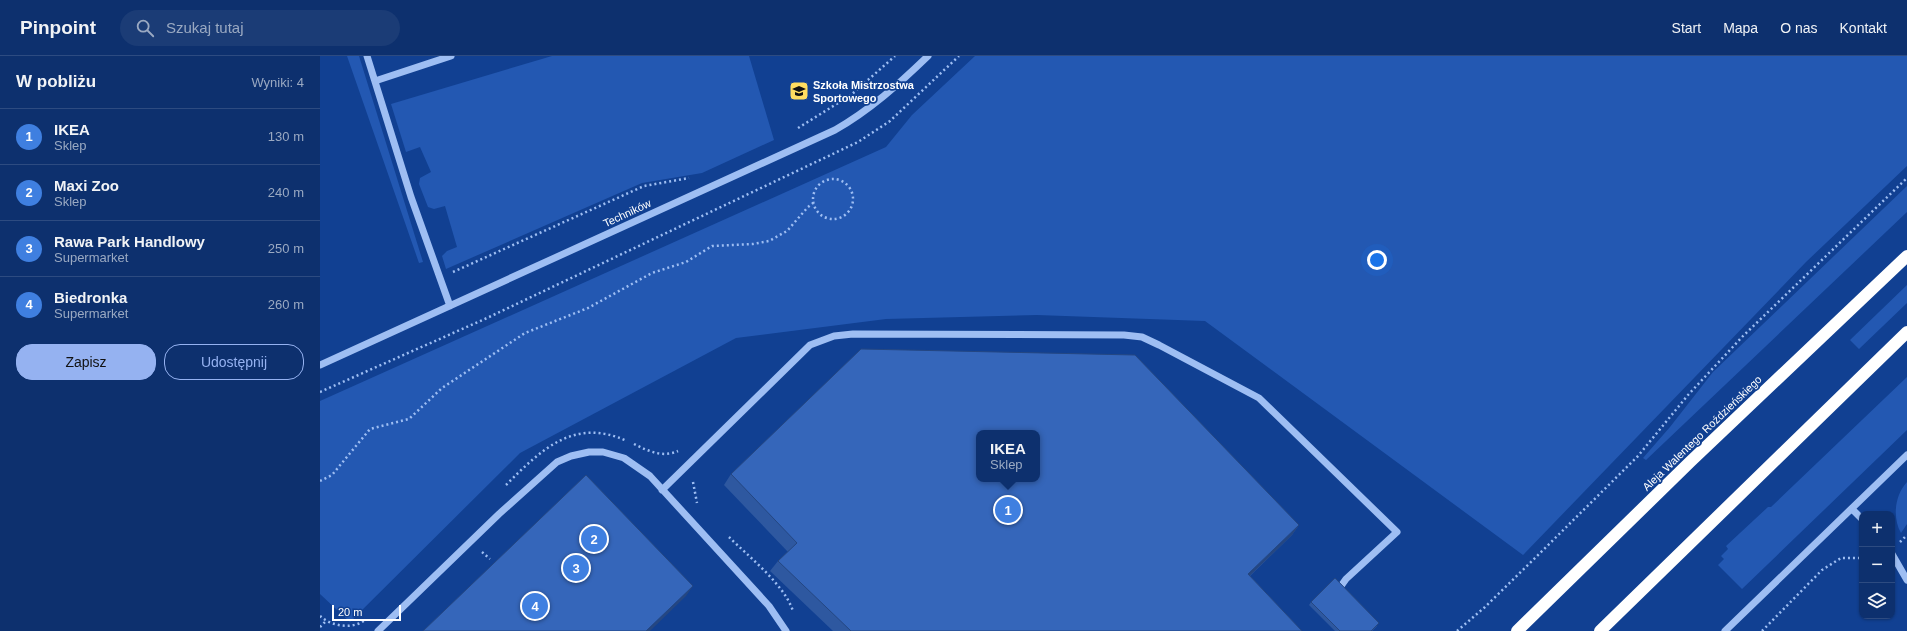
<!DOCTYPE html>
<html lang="pl">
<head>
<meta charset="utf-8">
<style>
	body { margin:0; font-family:Helvetica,sans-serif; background:#1b3c76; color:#f1f3f6 }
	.controls { position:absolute; right:12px; bottom:12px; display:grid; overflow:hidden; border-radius:8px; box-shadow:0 1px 3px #0004 }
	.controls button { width:36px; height:36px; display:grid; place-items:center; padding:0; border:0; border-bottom:1px solid #2d4b81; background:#0d306e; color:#f1f3f6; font:20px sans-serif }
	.scale { position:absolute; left:12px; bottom:10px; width:69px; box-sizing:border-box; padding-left:4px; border:2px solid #fff; border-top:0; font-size:11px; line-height:14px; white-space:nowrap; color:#fff; -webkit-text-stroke:3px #114092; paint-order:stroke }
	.you { position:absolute; left:1057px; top:204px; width:14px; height:14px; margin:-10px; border:3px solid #fff; border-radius:50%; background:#1a73e8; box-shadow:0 0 0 6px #1a73e833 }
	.badge { display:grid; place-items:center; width:26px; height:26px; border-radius:50%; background:#95b2f1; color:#fff; font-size:13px; font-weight:700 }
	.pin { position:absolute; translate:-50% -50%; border:2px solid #fff; box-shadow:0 1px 4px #0006 }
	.popup { position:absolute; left:656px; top:374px; width:64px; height:52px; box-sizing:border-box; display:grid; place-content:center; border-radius:8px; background:#0d306e; filter:drop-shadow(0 1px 3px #0005); font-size:13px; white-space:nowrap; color:#9aa9c2 }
	.popup b { font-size:15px; color:#f1f3f6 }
	.popup::after { content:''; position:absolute; left:50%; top:100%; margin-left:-8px; border:8px solid transparent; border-top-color:#0d306e }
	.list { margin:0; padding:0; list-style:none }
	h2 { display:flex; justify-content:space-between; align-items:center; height:52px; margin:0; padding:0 16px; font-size:17px }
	h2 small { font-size:13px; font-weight:400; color:#9aa9c2 }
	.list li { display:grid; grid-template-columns:26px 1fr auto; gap:12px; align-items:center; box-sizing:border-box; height:56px; padding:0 16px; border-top:1px solid #2d4b81 }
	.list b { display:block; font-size:15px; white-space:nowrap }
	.list p { margin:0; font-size:13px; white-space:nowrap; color:#9aa9c2 }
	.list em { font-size:13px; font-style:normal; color:#9aa9c2 }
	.actions { display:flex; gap:8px; padding:12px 16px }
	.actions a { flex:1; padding:9px 0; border:1px solid #95b2f1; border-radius:16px; text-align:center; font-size:14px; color:#95b2f1 }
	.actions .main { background:#95b2f1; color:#111 }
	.icon { flex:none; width:22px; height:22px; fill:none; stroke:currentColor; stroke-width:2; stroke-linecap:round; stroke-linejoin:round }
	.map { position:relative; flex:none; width:1587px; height:575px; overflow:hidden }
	header { display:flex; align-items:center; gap:24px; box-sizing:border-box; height:56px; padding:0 20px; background:#0d306e; border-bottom:1px solid #2d4b81 }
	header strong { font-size:19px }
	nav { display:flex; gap:22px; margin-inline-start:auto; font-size:14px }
	.search { width:280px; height:36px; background:#1b3c76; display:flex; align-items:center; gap:10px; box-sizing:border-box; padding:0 14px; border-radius:22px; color:#9aa9c2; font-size:15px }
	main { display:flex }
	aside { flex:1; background:#0d306e }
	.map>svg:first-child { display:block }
	.green { fill:#2358b2 }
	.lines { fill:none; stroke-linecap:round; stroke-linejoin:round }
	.path { stroke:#9ebef3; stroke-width:2.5; stroke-dasharray:2 3; stroke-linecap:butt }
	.minor { stroke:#9ebef3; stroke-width:7 }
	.highway { stroke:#fff; stroke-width:12 }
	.wall { fill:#2e58a0 }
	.shaded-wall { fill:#254782 }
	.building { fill:#3566ba; stroke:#254782; fill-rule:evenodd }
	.labels { text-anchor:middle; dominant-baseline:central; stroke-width:3.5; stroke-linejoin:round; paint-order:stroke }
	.poi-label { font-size:11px; font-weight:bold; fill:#fff; stroke:#114092; text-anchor:start }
	.street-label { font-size:11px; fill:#fff; stroke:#114092 }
</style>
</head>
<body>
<header>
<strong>Pinpoint</strong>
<div class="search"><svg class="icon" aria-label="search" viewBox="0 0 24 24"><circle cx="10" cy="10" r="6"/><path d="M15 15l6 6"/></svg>Szukaj tutaj</div>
<nav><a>Start</a><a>Mapa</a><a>O nas</a><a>Kontakt</a></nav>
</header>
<main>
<aside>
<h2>W pobliżu<small>Wyniki: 4</small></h2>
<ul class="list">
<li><span class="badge" style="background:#3f7fe0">1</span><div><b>IKEA</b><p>Sklep</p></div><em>130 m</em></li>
<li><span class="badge" style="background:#3f7fe0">2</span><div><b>Maxi Zoo</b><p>Sklep</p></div><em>240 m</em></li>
<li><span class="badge" style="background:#3f7fe0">3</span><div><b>Rawa Park Handlowy</b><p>Supermarket</p></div><em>250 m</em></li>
<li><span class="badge" style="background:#3f7fe0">4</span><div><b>Biedronka</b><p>Supermarket</p></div><em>260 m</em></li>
</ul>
<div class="actions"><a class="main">Zapisz</a><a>Udostępnij</a></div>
</aside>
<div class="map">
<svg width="1587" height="575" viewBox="0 0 1587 575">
	<rect width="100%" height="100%" fill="#114092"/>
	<path class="green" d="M27 0H39L103 206 99 207Z
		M232 0H429L454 84 382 117 322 127 126 213 122 200 127 195 137 191 125 150 114 153 108 151 99 128 100 122 111 116 100 91 86 96 71 48Z
		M655 0H1587V110L1486 206 1203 499 885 265 717 259 566 263 416 282 200 397 30 566 0 538V345L566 91 592 59Z
		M1587 130V156L1326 404 1323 402 1350 371 1393 316Z
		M1587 229V247L1539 293 1530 284Z
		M1587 321V374L1422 533 1398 509 1404 503 1401 500 1408 493 1406 490 1448 451H1451Z
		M1587 426V468L1581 477C1572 461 1575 439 1587 426Z"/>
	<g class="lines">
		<path class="path" d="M478 72 531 39 575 0
			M493 143a20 20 0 1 1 40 0a20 20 0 1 1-40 0Z
			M133 216 324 130 369 122
			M0 336 167 262 538 86 570 65 639 0
			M314 388C328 395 343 402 358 395
			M0 425 12 419 50 373 89 363 122 332 205 277 268 252 332 217 366 206 392 190 433 188 449 185 467 175 488 151 493 147
			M373 426 377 447
			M186 429C222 393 254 361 307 385
			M409 481C429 501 464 528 473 555
			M1580 486 1587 479
			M162 496 170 503
			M0 560C11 570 32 574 45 564
			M0 571 6 565
			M1137 575 1165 551 1212 505 1318 400 1368 339 1423 280 1587 122
			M1442 575 1502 514 1521 502H1542"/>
		<path class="minor" d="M47 0 91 141 130 250
			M55 25 131 0
			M0 309 515 74C550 54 579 28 608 0
			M342 434 490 289 514 280 533 278 804 279 822 281 839 289 939 342 1077 476 1026 523 1016 537
			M1532 453 1542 463
			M1572 498 1587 524
			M58 575 179 458 237 406 251 400 269 396H283L304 402 330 420 449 550 466 575
			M1405 575 1587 399"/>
		<path class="highway" d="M1197 575 1371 405 1587 200
			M1280 575 1587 276"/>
	</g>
	<path class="wall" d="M411 418 979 469 972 479 930 520 982 575H513L450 515 458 505 468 496 404 429Z
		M991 546 1057 570 1052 575H1015L989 549Z"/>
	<path class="shaded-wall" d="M979 469 972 479 921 528 928 518Z
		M373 530 366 540 330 575H326Z"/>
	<path class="building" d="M541 293 815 299 979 469 928 518 982 575H531L458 505 477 487 411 418ZM659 377H717V423H659Z
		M266 419 373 530 326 575H103Z
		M1015 522 1059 567 1051 575H1020L991 546Z"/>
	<defs>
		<g id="school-square" transform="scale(1)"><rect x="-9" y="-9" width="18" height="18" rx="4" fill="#ffdd60" stroke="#114092"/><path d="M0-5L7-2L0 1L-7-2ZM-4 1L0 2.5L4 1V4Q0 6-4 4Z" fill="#111"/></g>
	</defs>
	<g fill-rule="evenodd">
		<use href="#school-square" x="479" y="35"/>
	</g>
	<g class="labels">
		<g class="poi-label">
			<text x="493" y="29">Szkoła Mistrzostwa<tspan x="493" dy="13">Sportowego</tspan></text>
		</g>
		<g class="street-label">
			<text transform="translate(307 157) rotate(-25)">Techników</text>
			<text transform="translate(1382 377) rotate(-44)">Aleja Walentego Roździeńskiego</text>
		</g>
	</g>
</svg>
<div class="controls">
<button>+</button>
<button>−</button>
<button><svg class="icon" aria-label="layers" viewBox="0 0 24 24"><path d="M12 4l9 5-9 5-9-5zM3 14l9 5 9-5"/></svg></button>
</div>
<div class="scale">20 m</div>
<div class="you"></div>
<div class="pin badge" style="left:688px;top:454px;background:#3f7fe0">1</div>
<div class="popup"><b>IKEA</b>Sklep</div>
<div class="pin badge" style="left:274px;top:483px;background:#3f7fe0">2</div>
<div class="pin badge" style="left:256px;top:512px;background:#3f7fe0">3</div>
<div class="pin badge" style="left:215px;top:550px;background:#3f7fe0">4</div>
</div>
</main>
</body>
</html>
